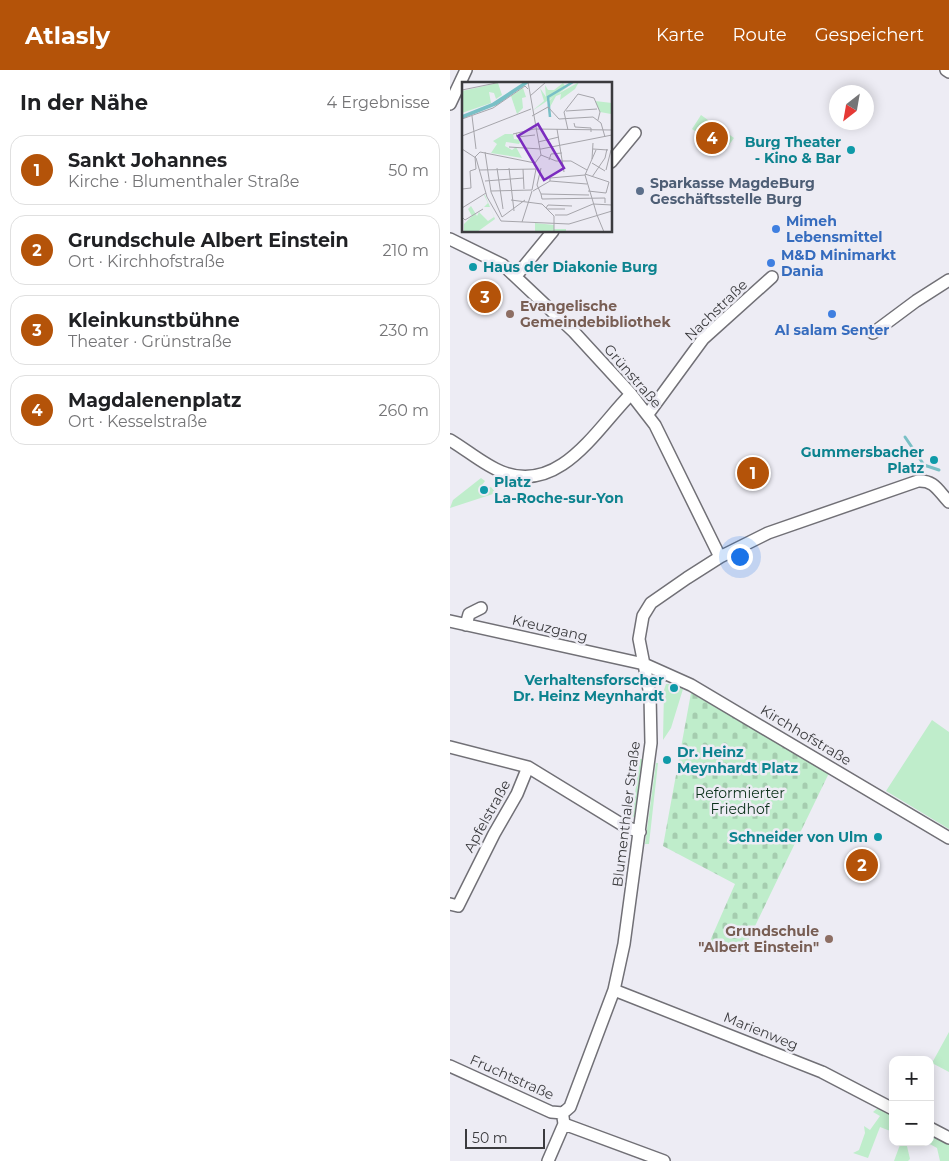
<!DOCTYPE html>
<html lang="de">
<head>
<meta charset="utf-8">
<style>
	body { margin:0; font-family:Montserrat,sans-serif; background:#f2f2f2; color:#202124 }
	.controls { position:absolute; right:15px; bottom:15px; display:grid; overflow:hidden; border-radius:10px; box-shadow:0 2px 12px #0003 }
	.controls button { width:45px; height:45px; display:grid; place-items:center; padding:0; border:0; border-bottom:1px solid #e0e0e0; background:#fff; color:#202124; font:25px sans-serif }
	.compass { position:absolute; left:379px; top:15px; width:45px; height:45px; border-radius:50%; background:#fff; box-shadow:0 2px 12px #0003; rotate:211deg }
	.scale { position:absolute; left:15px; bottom:12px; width:80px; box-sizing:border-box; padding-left:5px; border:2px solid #3b3b3e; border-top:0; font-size:14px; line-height:18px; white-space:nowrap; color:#3b3b3e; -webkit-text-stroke:4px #edecf4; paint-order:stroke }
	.you { position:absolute; left:289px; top:486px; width:18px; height:18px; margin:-12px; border:4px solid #fff; border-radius:50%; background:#1a73e8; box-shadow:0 0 0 8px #1a73e833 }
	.badge { display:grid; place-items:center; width:32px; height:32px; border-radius:50%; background:#b45309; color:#fff; font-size:16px; font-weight:700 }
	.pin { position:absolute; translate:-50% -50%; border:2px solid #fff; box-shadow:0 1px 5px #0006 }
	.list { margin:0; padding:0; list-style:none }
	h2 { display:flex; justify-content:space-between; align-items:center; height:65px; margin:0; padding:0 20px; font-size:21px }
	h2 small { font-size:16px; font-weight:400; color:#757577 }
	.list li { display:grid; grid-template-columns:32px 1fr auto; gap:15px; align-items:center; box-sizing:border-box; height:70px; margin:0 10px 10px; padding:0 10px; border:1px solid #e0e0e0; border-radius:15px }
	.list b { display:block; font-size:19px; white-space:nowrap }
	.list p { margin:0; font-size:16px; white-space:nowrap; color:#757577 }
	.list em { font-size:16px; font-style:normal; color:#757577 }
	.map { position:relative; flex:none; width:499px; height:1091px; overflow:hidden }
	header { display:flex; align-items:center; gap:30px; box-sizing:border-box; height:70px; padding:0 25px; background:#b45309; color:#fff }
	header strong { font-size:24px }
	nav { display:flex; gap:28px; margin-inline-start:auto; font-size:18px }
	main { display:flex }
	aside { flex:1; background:#fff }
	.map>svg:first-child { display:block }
	.green { fill:#bfedcb }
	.cemetery { fill:url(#cemetery-stones) }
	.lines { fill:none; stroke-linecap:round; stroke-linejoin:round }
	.stream { stroke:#79c0c6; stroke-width:3 }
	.minor-casing { stroke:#717076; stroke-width:14 }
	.minor { stroke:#fff; stroke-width:11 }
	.culture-dot { fill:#0f9aa8; stroke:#edecf4; stroke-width:2 }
	.service-dot { fill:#5c6f8a; stroke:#edecf4; stroke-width:2 }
	.shop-dot { fill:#3f7fe0; stroke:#edecf4; stroke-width:2 }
	.education-dot { fill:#8d6e63; stroke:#edecf4; stroke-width:2 }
	.labels { text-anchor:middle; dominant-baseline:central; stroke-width:5; stroke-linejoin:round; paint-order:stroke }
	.culture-label { font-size:14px; font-weight:bold; fill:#0d838f; stroke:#edecf4; text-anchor:end }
	.service-label { font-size:14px; font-weight:bold; fill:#4e5e75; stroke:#edecf4; text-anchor:start }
	.shop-label { font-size:14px; font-weight:bold; fill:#366cbe; stroke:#edecf4; text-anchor:start }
	.education-label { font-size:14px; font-weight:bold; fill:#785e54; stroke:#edecf4; text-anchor:start }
	.street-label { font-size:14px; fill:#3b3b3e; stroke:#edecf4 }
	.park-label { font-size:14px; fill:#0c321b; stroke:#edecf4 }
	.inset-river { fill:none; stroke:#79c0c6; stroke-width:2.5 }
	.inset-road { fill:none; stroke:#a6a5ab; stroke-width:1 }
	.view { fill:#7b2cbf; fill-opacity:0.15; stroke:#7b2cbf; stroke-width:2.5 }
	.inset-edge { fill:none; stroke:#3b3b3e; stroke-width:2.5 }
</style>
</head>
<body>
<header>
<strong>Atlasly</strong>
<nav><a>Karte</a><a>Route</a><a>Gespeichert</a></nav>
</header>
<main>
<aside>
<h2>In der Nähe<small>4 Ergebnisse</small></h2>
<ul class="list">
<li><span class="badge">1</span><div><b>Sankt Johannes</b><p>Kirche · Blumenthaler Straße</p></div><em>50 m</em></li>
<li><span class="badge">2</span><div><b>Grundschule Albert Einstein</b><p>Ort · Kirchhofstraße</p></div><em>210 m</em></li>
<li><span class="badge">3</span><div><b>Kleinkunstbühne</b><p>Theater · Grünstraße</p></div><em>230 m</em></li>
<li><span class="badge">4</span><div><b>Magdalenenplatz</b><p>Ort · Kesselstraße</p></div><em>260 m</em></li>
</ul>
</aside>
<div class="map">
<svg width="499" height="1091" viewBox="0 0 499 1091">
	<defs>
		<pattern id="cemetery-stones" width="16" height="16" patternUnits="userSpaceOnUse" patternTransform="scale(1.25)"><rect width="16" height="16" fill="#bfedcb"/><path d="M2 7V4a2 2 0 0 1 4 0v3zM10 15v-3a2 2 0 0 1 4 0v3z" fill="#a5ccaf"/></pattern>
	</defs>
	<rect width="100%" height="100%" fill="#edecf4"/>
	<path class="green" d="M251 45 265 55 256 68 242 59Z
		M269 57 284 68 279 75H267L259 70Z
		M31 408 35 411 32 415 35 419 41 417 46 423 0 438 3 430Z
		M216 614H221L233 619 221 658 213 670 214 620Z
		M482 650 499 662V759L436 721Z
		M190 689H193L185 745 181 750Z
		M206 693H208L199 774H195Z
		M499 962V1002L482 993Z
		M430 1036 443 1043V1062L430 1057 418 1088 403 1083 409 1080 415 1063 414 1056 420 1060 430 1046 423 1042Z
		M480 1063 499 1073V1091H490L487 1078 476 1072H480Z
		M451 1072H456L460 1089 458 1091H444Z"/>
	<path class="cemetery" d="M241 623 379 703 291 885 260 871 285 814 213 776Z"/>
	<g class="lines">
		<path class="stream" d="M455 367 474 395 489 400"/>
		<g class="minor-casing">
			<path id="minor" d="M496 0 499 2
				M0 34 16 0
				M161 92 185 63
				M0 169 53 195 124 262 181 324 205 355 270 487
				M66 206 103 161
				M423 263 466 231 499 210
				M198 344 253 269 322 207
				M0 370C17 380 34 395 52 402 110 425 147 358 181 324
				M0 551 194 594 241 615 499 768
				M16 555 19 544 31 538
				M0 677 78 697 176 757 190 762
				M0 834 8 836 44 764 67 724 78 697
				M164 920 372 1002 443 1039
				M0 996 101 1042 113 1043
				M113 1043 120 1037 164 920 174 874 201 673 200 625 189 569 193 546 201 533 237 508 270 487 318 463 468 411C485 410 488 421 499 432
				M114 1054 214 1091
				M480 1058 499 1068
				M98 1091 114 1054 113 1047"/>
		</g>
		<use href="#minor" class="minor"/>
	</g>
	<g class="culture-dot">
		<circle cx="401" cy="80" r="5"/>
		<circle cx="23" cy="197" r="5"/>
		<circle cx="484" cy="390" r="5"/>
		<circle cx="34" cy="420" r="5"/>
		<circle cx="224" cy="618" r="5"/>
		<circle cx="217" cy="690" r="5"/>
		<circle cx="428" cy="767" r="5"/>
	</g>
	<circle class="service-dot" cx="190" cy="121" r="5"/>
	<g class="shop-dot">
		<circle cx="326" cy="159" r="5"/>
		<circle cx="321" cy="193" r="5"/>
		<circle cx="382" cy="244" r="5"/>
	</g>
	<g class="education-dot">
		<circle cx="60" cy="244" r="5"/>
		<circle cx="379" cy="869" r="5"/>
	</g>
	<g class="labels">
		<g class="culture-label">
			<text x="391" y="72">Burg Theater<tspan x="391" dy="16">- Kino &amp; Bar</tspan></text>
			<text x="33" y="197" text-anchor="start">Haus der Diakonie Burg</text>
			<text x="474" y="382">Gummersbacher<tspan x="474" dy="16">Platz</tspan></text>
			<text x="44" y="412" text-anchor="start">Platz<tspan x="44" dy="16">La-Roche-sur-Yon</tspan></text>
			<text x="214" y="610">Verhaltensforscher<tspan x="214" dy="16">Dr. Heinz Meynhardt</tspan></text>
			<text x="227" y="682" text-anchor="start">Dr. Heinz<tspan x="227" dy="16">Meynhardt Platz</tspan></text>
			<text x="418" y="767">Schneider von Ulm</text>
		</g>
		<g class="service-label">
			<text x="200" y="113">Sparkasse MagdeBurg<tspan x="200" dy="16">Geschäftsstelle Burg</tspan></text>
		</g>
		<g class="shop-label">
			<text x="336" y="151">Mimeh<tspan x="336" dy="16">Lebensmittel</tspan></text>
			<text x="331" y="185">M&amp;D Minimarkt<tspan x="331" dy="16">Dania</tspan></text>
			<text x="382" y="260" text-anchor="middle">Al salam Senter</text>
		</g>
		<g class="education-label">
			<text x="70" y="236">Evangelische<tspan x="70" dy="16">Gemeindebibliothek</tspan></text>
			<text x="369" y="861" text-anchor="end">Grundschule<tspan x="369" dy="16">"Albert Einstein"</tspan></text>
		</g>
		<g class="street-label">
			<text transform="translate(266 240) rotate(-44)">Nachstraße</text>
			<text transform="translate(183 306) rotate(49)">Grünstraße</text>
			<text transform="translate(100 558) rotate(13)">Kreuzgang</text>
			<text transform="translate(356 665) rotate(31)">Kirchhofstraße</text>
			<text transform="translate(176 744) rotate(-83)">Blumenthaler Straße</text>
			<text transform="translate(37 746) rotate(-61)">Apfelstraße</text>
			<text transform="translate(311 961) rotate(22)">Marienweg</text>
			<text transform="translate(62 1007) rotate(24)">Fruchtstraße</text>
		</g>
		<g class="park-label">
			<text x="290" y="723">Reformierter<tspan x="290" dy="16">Friedhof</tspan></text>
		</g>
	</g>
	<g transform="translate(12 12)">
		<rect width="150" height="150" fill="#edecf4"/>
		<path d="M112 0 96 12 117 0 113 7 98 18 99 12 94 14 88 25 87 19 91 15 70 29 82 19 78 6 84 15 83 3 86 8H92L101 1 103 4ZM36 1 40 13 34 17 32 11 27 10 29 21 0 31V9ZM43 52H51L52 57 59 58 57 62 44 60 43 64 50 68 54 65 60 76 29 71 35 62 31 59ZM22 113H23L33 137 15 150H2V142L10 134 6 127 9 124 15 134 17 130 26 139 32 135 28 125H22L26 121Z" fill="#bfedcb"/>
		<path d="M61 6 64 15 60 16 61 26 55 32 49 14ZM133 19 150 21 149 32 138 30ZM73 141 92 143V147H104V150H73Z" fill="#bfedcb"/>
		<path d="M62 0H68L35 23 0 37V33L30 21Z" fill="#79c0c6"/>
		<path class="inset-river" d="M88 35 86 15 111 0"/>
		<path class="inset-road" d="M0 8 39 0M68 14 84 0M104 29 135 27M10 34 14 67M70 34 86 25 97 37 131 35 139 41 143 55M0 37 31 26 63 4 66 7M112 41 113 45 129 46V50M72 47 150 48M95 47 102 90M106 48 102 30 116 12 132 16 138 30 136 38M54 51 55 55 73 53M51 52 72 47M0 54 69 27M76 60 97 55M47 65 79 67 150 53M0 67 14 76 25 115 39 139 107 142 150 129M131 67 146 68M134 68 123 93 135 133M23 70 29 110 40 135 63 118M79 73 94 79H109L125 88M130 77 131 61M87 78 89 72 100 71M130 81 143 89M35 86 41 127M47 86 52 129M14 87 13 75 18 70 73 81 79 73 66 0M61 87 62 107M17 88 74 87 70 108M144 88 149 68M123 92 147 100 144 111 126 109M130 95 143 76 145 67M23 99 62 96M88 99V96L123 93M0 107 9 106 8 89 14 87M29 109 70 108M71 109 88 99 125 102M79 112 80 117 143 116V121M79 112 127 113M79 112 75 103 79 86M49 118 80 122 92 134V150M0 126 24 111M84 126 86 123 110 124M85 127H103M93 133H105L131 122 150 123M135 133 142 150M0 135 3 138 21 127M60 140 70 109"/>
		<path class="view" d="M76 42 102 86 82 98 56 54Z"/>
		<rect width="150" height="150" class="inset-edge"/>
	</g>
</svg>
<div class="controls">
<button>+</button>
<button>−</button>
</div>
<svg class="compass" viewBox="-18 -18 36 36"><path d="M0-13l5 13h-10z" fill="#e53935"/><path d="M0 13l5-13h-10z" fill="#757577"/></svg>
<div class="scale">50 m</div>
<div class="you"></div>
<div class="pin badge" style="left:303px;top:403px">1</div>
<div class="pin badge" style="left:412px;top:795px">2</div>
<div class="pin badge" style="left:35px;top:227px">3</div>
<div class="pin badge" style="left:262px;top:68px">4</div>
</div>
</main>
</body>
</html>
